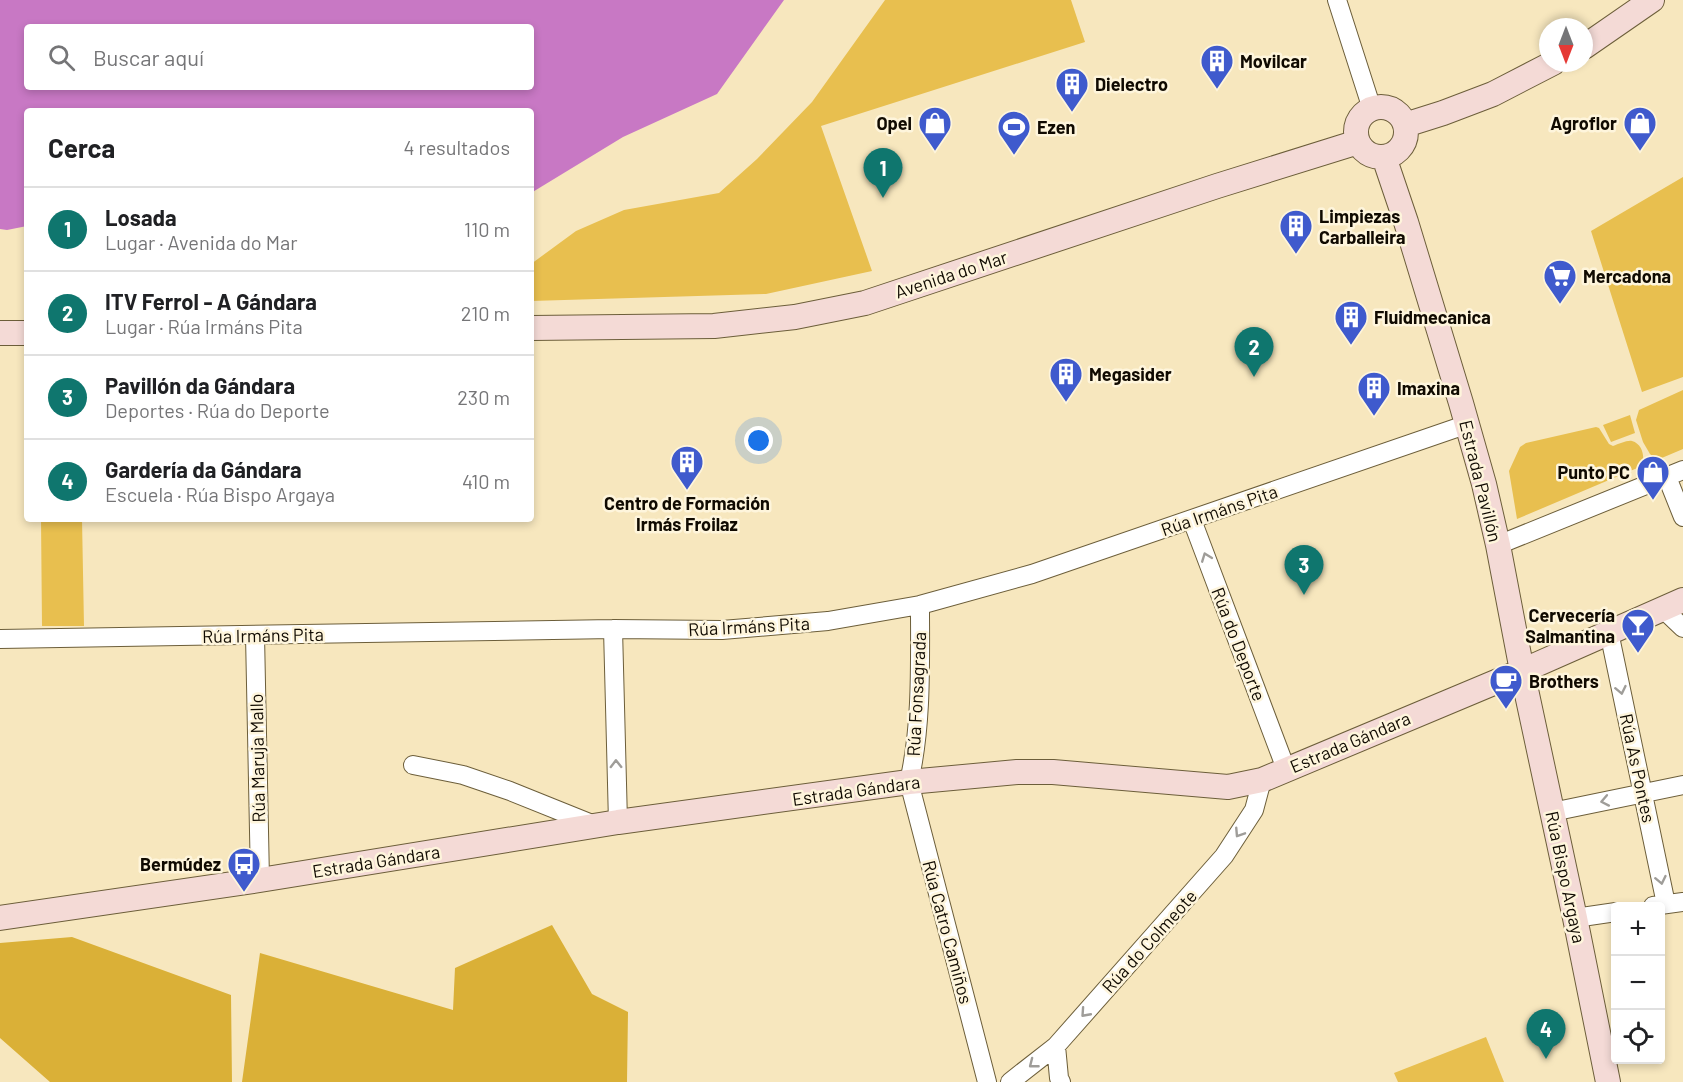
<!DOCTYPE html>
<html lang="es">
<head>
<meta charset="utf-8">
<style>
	body { margin:0; font-family:Barlow,sans-serif; background:#f2f2f2; color:#202124 }
	.controls { position:absolute; right:18px; bottom:18px; display:grid; overflow:hidden; border-radius:6px; box-shadow:0 3px 9px #0003 }
	.controls button { width:54px; height:54px; display:grid; place-items:center; padding:0; border:0; border-bottom:2px solid #e0e0e0; background:#fff; color:#202124; font:30px sans-serif }
	.compass { position:absolute; left:1539px; top:18px; width:54px; height:54px; border-radius:50%; background:#fff; box-shadow:0 3px 9px #0003; rotate:180deg }
	.you { position:absolute; left:759px; top:441px; width:21px; height:21px; margin:-15px; border:4px solid #fff; border-radius:50%; background:#1a73e8; box-shadow:0 0 0 9px #1a73e833 }
	.badge { display:grid; place-items:center; width:39px; height:39px; border-radius:50%; background:#0f766e; color:#fff; font-size:20px; font-weight:700 }
	.pin { position:absolute; translate:-50% -50px; filter:drop-shadow(0 2px 3px #0008) }
	.pin::after { content:''; position:absolute; top:32px; width:21px; height:18px; background:inherit; clip-path:polygon(0 0,100% 0,50% 100%) }
	.list { margin:0; padding:0; list-style:none }
	h2 { display:flex; justify-content:space-between; align-items:center; height:78px; margin:0; padding:0 24px; font-size:26px }
	h2 small { font-size:20px; font-weight:400; color:#757577 }
	.list li { display:grid; grid-template-columns:39px 1fr auto; gap:18px; align-items:center; box-sizing:border-box; height:84px; padding:0 24px; border-top:2px solid #e0e0e0 }
	.list b { display:block; font-size:22px; white-space:nowrap }
	.list p { margin:0; font-size:20px; white-space:nowrap; color:#757577 }
	.list em { font-size:20px; font-style:normal; color:#757577 }
	.icon { flex:none; width:33px; height:33px; fill:none; stroke:currentColor; stroke-width:2; stroke-linecap:round; stroke-linejoin:round }
	.map { position:relative; flex:none; width:1683px; height:1082px; overflow:hidden }
	.search { position:absolute; background:#fff; box-shadow:0 3px 9px #0003; left:24px; top:24px; width:510px; height:66px; display:flex; align-items:center; gap:15px; box-sizing:border-box; padding:0 21px; border-radius:6px; color:#757577; font-size:22px }
	.panel { position:absolute; background:#fff; box-shadow:0 3px 9px #0003; left:24px; top:108px; width:510px; height:414px; border-radius:6px }
	.map>svg:first-child { display:block }
	.green { fill:#e8bf4f }
	.forest { fill:#dab037 }
	.water { fill:#c878c4; fill-rule:evenodd }
	.lines { fill:none; stroke-linecap:round; stroke-linejoin:round }
	.street-casing { stroke:#6c5e3a; stroke-width:20 }
	.secondary-casing { stroke:#6c5e3a; stroke-width:26 }
	.street { stroke:#fff; stroke-width:18 }
	.secondary { stroke:#f4dad6; stroke-width:24 }
	.oneway { stroke:#9f9d99 }
	.labels { text-anchor:middle; dominant-baseline:central; stroke-width:5; stroke-linejoin:round; paint-order:stroke }
	.poi-label { font-size:18px; font-weight:bold; fill:#100a01; stroke:#fef5dc; text-anchor:start }
	.street-label { font-size:18px; fill:#100a01; stroke:#fef5dc }
</style>
</head>
<body>
<div class="map">
<svg width="1683" height="1082" viewBox="0 0 1683 1082">
	<rect width="100%" height="100%" fill="#f7e7be"/>
	<path class="green" d="M885 0H1071L1085 42 821 126 872 271 766 294 531 301V264L576 231 624 210 719 193 757 159 812 102Z
		M1683 177V377L1642 392 1591 231Z
		M1683 390V449L1657 460 1650 454 1643 442 1636 420 1639 410Z
		M1630 415 1635 433 1611 442 1603 425Z
		M1596 427 1599 428 1609 444 1613 446C1619 444 1627 440 1632 441 1643 444 1645 458 1642 466L1517 519 1509 471 1520 447 1526 443Z
		M41 519H82L84 626H42Z
		M1486 1037 1504 1082H1398L1394 1073Z"/>
	<path class="forest" d="M552 925 592 994 628 1012 627 1082H242L260 953 453 1010 455 968Z
		M72 937 231 995 232 1082H50L0 1038V943Z"/>
	<path class="water" d="M0 0H784L717 94 623 137 531 193V111H27V226L7 230 0 229ZM27 27H531V87H27Z"/>
	<g class="lines">
		<g class="street-casing">
			<path id="street" d="M1337 0 1372 109
				M1667 477 1683 517
				M1192 520 1286 769
				M1498 545 1683 470
				M920 605C920 664 922 725 909 782L987 1082
				M1663 609 1683 628
				M613 629 618 822
				M1609 632 1666 904
				M255 635 260 880
				M0 639 613 629 722 630 828 621 920 605 1032 574 1468 424
				M413 765 463 775 510 791 597 826
				M1552 812 1683 785
				M1653 906 1683 902
				M1575 918 1616 912
				M1056 1046 1059 1078 1061 1082
				M1010 1082 1056 1046 1224 856 1254 810 1262 780"/>
		</g>
		<g class="secondary-casing">
			<path id="secondary" d="M1584 47 1652 0
				M1356 132a25 25 0 1 1 50 0a25 25 0 1 1-50 0Z
				M1405 125 1443 113 1493 94 1553 63
				M1384 157 1406 222 1461 403 1484 484 1498 545 1522 671 1575 918 1608 1082
				M531 328 714 326 795 317 865 303 1217 186 1358 142
				M0 333H27
				M0 918 260 880 618 822 909 782 1017 772H1053L1228 787 1262 780 1522 671 1683 600"/>
		</g>
		<use href="#street" class="street"/>
		<use href="#secondary" class="secondary"/>
	</g>
	<defs><path id="oneway-chevron" d="M-2-3.5L2.5 0L-2 3.5" fill="none" stroke-width="1.6" stroke-linecap="round" stroke-linejoin="round" transform="scale(1.5)"/></defs>
	<g class="oneway">
		<use href="#oneway-chevron" transform="translate(1206 557) rotate(-111)"/>
		<use href="#oneway-chevron" transform="translate(1621 690) rotate(78)"/>
		<use href="#oneway-chevron" transform="translate(616 764) rotate(-91)"/>
		<use href="#oneway-chevron" transform="translate(1605 801) rotate(169)"/>
		<use href="#oneway-chevron" transform="translate(1239 833) rotate(123)"/>
		<use href="#oneway-chevron" transform="translate(1661 880) rotate(78)"/>
		<use href="#oneway-chevron" transform="translate(1085 1013) rotate(132)"/>
		<use href="#oneway-chevron" transform="translate(1033 1064) rotate(142)"/>
	</g>
	<defs>
		<g id="building-pin" transform="scale(1.725)"><path d="M0 17L-7.5 6A9.5 9.5 0 1 1 7.5 6Z" fill="#3f5acd" stroke="#fef5dc"/><path d="M-4-6H4V6H1V3H-1V6H-4ZM-2.5-4.3h1.7v1.8h-1.7ZM.8-4.3h1.7v1.8H.8ZM-2.5-1h1.7V.8h-1.7ZM.8-1h1.7V.8H.8Z" fill="#fff"/></g>
		<g id="shop-pin" transform="scale(1.725)"><path d="M0 17L-7.5 6A9.5 9.5 0 1 1 7.5 6Z" fill="#3f5acd" stroke="#fef5dc"/><path d="M-5-2.5h2.3a2.7 3.5 0 0 1 5.4 0H5L5.5 6h-11ZM-1.5-2.5h3a1.5 2.3 0 0 0-3 0Z" fill="#fff"/></g>
		<g id="stadium-pin" transform="scale(1.725)"><path d="M0 17L-7.5 6A9.5 9.5 0 1 1 7.5 6Z" fill="#3f5acd" stroke="#fef5dc"/><path d="M0-5a6.5 5 0 1 0 0 10a6.5 5 0 1 0 0-10ZM-3.5-1.8h7v3.6h-7Z" fill="#fff"/></g>
		<g id="supermarket-pin" transform="scale(1.725)"><path d="M0 17L-7.5 6A9.5 9.5 0 1 1 7.5 6Z" fill="#3f5acd" stroke="#fef5dc"/><path d="M-6-5.5h2.5l.6 2H6L4.5 2H-2.5L-4.4-4H-6ZM-1.5 3.2a1.3 1.3 0 1 0 .1 0ZM3 3.2a1.3 1.3 0 1 0 .1 0Z" fill="#fff"/></g>
		<g id="bar-pin" transform="scale(1.725)"><path d="M0 17L-7.5 6A9.5 9.5 0 1 1 7.5 6Z" fill="#3f5acd" stroke="#fef5dc"/><path d="M-6-5H6L.8 .8V4.5H3.5V6h-7V4.5H-.8V.8Z" fill="#fff"/></g>
		<g id="cafe-pin" transform="scale(1.725)"><path d="M0 17L-7.5 6A9.5 9.5 0 1 1 7.5 6Z" fill="#3f5acd" stroke="#fef5dc"/><path d="M-5.5-4.5H6V0H3Q3 3.5 0 3.5H-2.5Q-5.5 3.5-5.5 0ZM3-3.2v2h1.7v-2ZM-6 4.5H4V6H-6Z" fill="#fff"/></g>
		<g id="bus-pin" transform="scale(1.725)"><path d="M0 17L-7.5 6A9.5 9.5 0 1 1 7.5 6Z" fill="#3f5acd" stroke="#fef5dc"/><path d="M-5-6H5V4H4V6H2V4H-2V6H-4V4H-5ZM-3.5-4V0h7V-4ZM-3.5 1.2v1.5H-2V1.2ZM2 1.2v1.5H3.5V1.2Z" fill="#fff"/></g>
	</defs>
	<g fill-rule="evenodd">
		<use href="#building-pin" x="1217" y="61"/>
		<use href="#building-pin" x="1072" y="84"/>
		<use href="#shop-pin" x="935" y="123"/>
		<use href="#shop-pin" x="1640" y="123"/>
		<use href="#stadium-pin" x="1014" y="127"/>
		<use href="#building-pin" x="1296" y="226"/>
		<use href="#supermarket-pin" x="1560" y="276"/>
		<use href="#building-pin" x="1351" y="317"/>
		<use href="#building-pin" x="1066" y="374"/>
		<use href="#building-pin" x="1374" y="388"/>
		<use href="#building-pin" x="687" y="462"/>
		<use href="#shop-pin" x="1653" y="472"/>
		<use href="#bar-pin" x="1638" y="625"/>
		<use href="#cafe-pin" x="1506" y="681"/>
		<use href="#bus-pin" x="244" y="864"/>
	</g>
	<g class="labels">
		<g class="poi-label">
			<text x="1240" y="61">Movilcar</text>
			<text x="1095" y="84">Dielectro</text>
			<text x="912" y="123" text-anchor="end">Opel</text>
			<text x="1617" y="123" text-anchor="end">Agroflor</text>
			<text x="1037" y="127">Ezen</text>
			<text x="1319" y="216">Limpiezas<tspan x="1319" dy="21">Carballeira</tspan></text>
			<text x="1583" y="276">Mercadona</text>
			<text x="1374" y="317">Fluidmecanica</text>
			<text x="1089" y="374">Megasider</text>
			<text x="1397" y="388">Imaxina</text>
			<text x="1630" y="472" text-anchor="end">Punto PC</text>
			<text x="687" y="503" text-anchor="middle">Centro de Formación<tspan x="687" dy="21">Irmás Froilaz</tspan></text>
			<text x="1615" y="615" text-anchor="end">Cervecería<tspan x="1615" dy="21">Salmantina</tspan></text>
			<text x="1529" y="681">Brothers</text>
			<text x="221" y="864" text-anchor="end">Bermúdez</text>
		</g>
		<g class="street-label">
			<text transform="translate(951 274) rotate(-18)">Avenida do Mar</text>
			<text transform="translate(1481 481) rotate(76)">Estrada Pavillón</text>
			<text transform="translate(1219 510) rotate(-19)">Rúa Irmáns Pita</text>
			<text transform="translate(749 626) rotate(-3)">Rúa Irmáns Pita</text>
			<text transform="translate(263 635) rotate(-1)">Rúa Irmáns Pita</text>
			<text transform="translate(1239 644) rotate(69)">Rúa do Deporte</text>
			<text transform="translate(916 694) rotate(-87)">Rúa Fonsagrada</text>
			<text transform="translate(1350 742) rotate(-23)">Estrada Gándara</text>
			<text transform="translate(257 758) rotate(-91)">Rúa Maruja Mallo</text>
			<text transform="translate(1638 768) rotate(78)">Rúa As Pontes</text>
			<text transform="translate(856 790) rotate(-8)">Estrada Gándara</text>
			<text transform="translate(376 861) rotate(-9)">Estrada Gándara</text>
			<text transform="translate(1566 877) rotate(78)">Rúa Bispo Argaya</text>
			<text transform="translate(948 932) rotate(75)">Rúa Catro Camiños</text>
			<text transform="translate(1149 941) rotate(-48)">Rúa do Colmeote</text>
		</g>
	</g>
</svg>
<div class="controls">
<button>+</button>
<button>−</button>
<button><svg class="icon" aria-label="locate" viewBox="0 0 24 24"><circle cx="12" cy="12" r="6"/><path d="M12 2v4M12 18v4M2 12h4M18 12h4"/></svg></button>
</div>
<svg class="compass" viewBox="-18 -18 36 36"><path d="M0-13l5 13h-10z" fill="#e53935"/><path d="M0 13l5-13h-10z" fill="#757577"/></svg>
<div class="you"></div>
<div class="pin badge" style="left:883px;top:198px">1</div>
<div class="pin badge" style="left:1254px;top:377px">2</div>
<div class="pin badge" style="left:1304px;top:595px">3</div>
<div class="pin badge" style="left:1546px;top:1059px">4</div>
<div class="search"><svg class="icon" aria-label="search" viewBox="0 0 24 24"><circle cx="10" cy="10" r="6"/><path d="M15 15l6 6"/></svg>Buscar aquí</div>
<section class="panel">
<h2>Cerca<small>4 resultados</small></h2>
<ul class="list">
<li><span class="badge">1</span><div><b>Losada</b><p>Lugar · Avenida do Mar</p></div><em>110 m</em></li>
<li><span class="badge">2</span><div><b>ITV Ferrol - A Gándara</b><p>Lugar · Rúa Irmáns Pita</p></div><em>210 m</em></li>
<li><span class="badge">3</span><div><b>Pavillón da Gándara</b><p>Deportes · Rúa do Deporte</p></div><em>230 m</em></li>
<li><span class="badge">4</span><div><b>Gardería da Gándara</b><p>Escuela · Rúa Bispo Argaya</p></div><em>410 m</em></li>
</ul>
</section>
</div>
</body>
</html>
